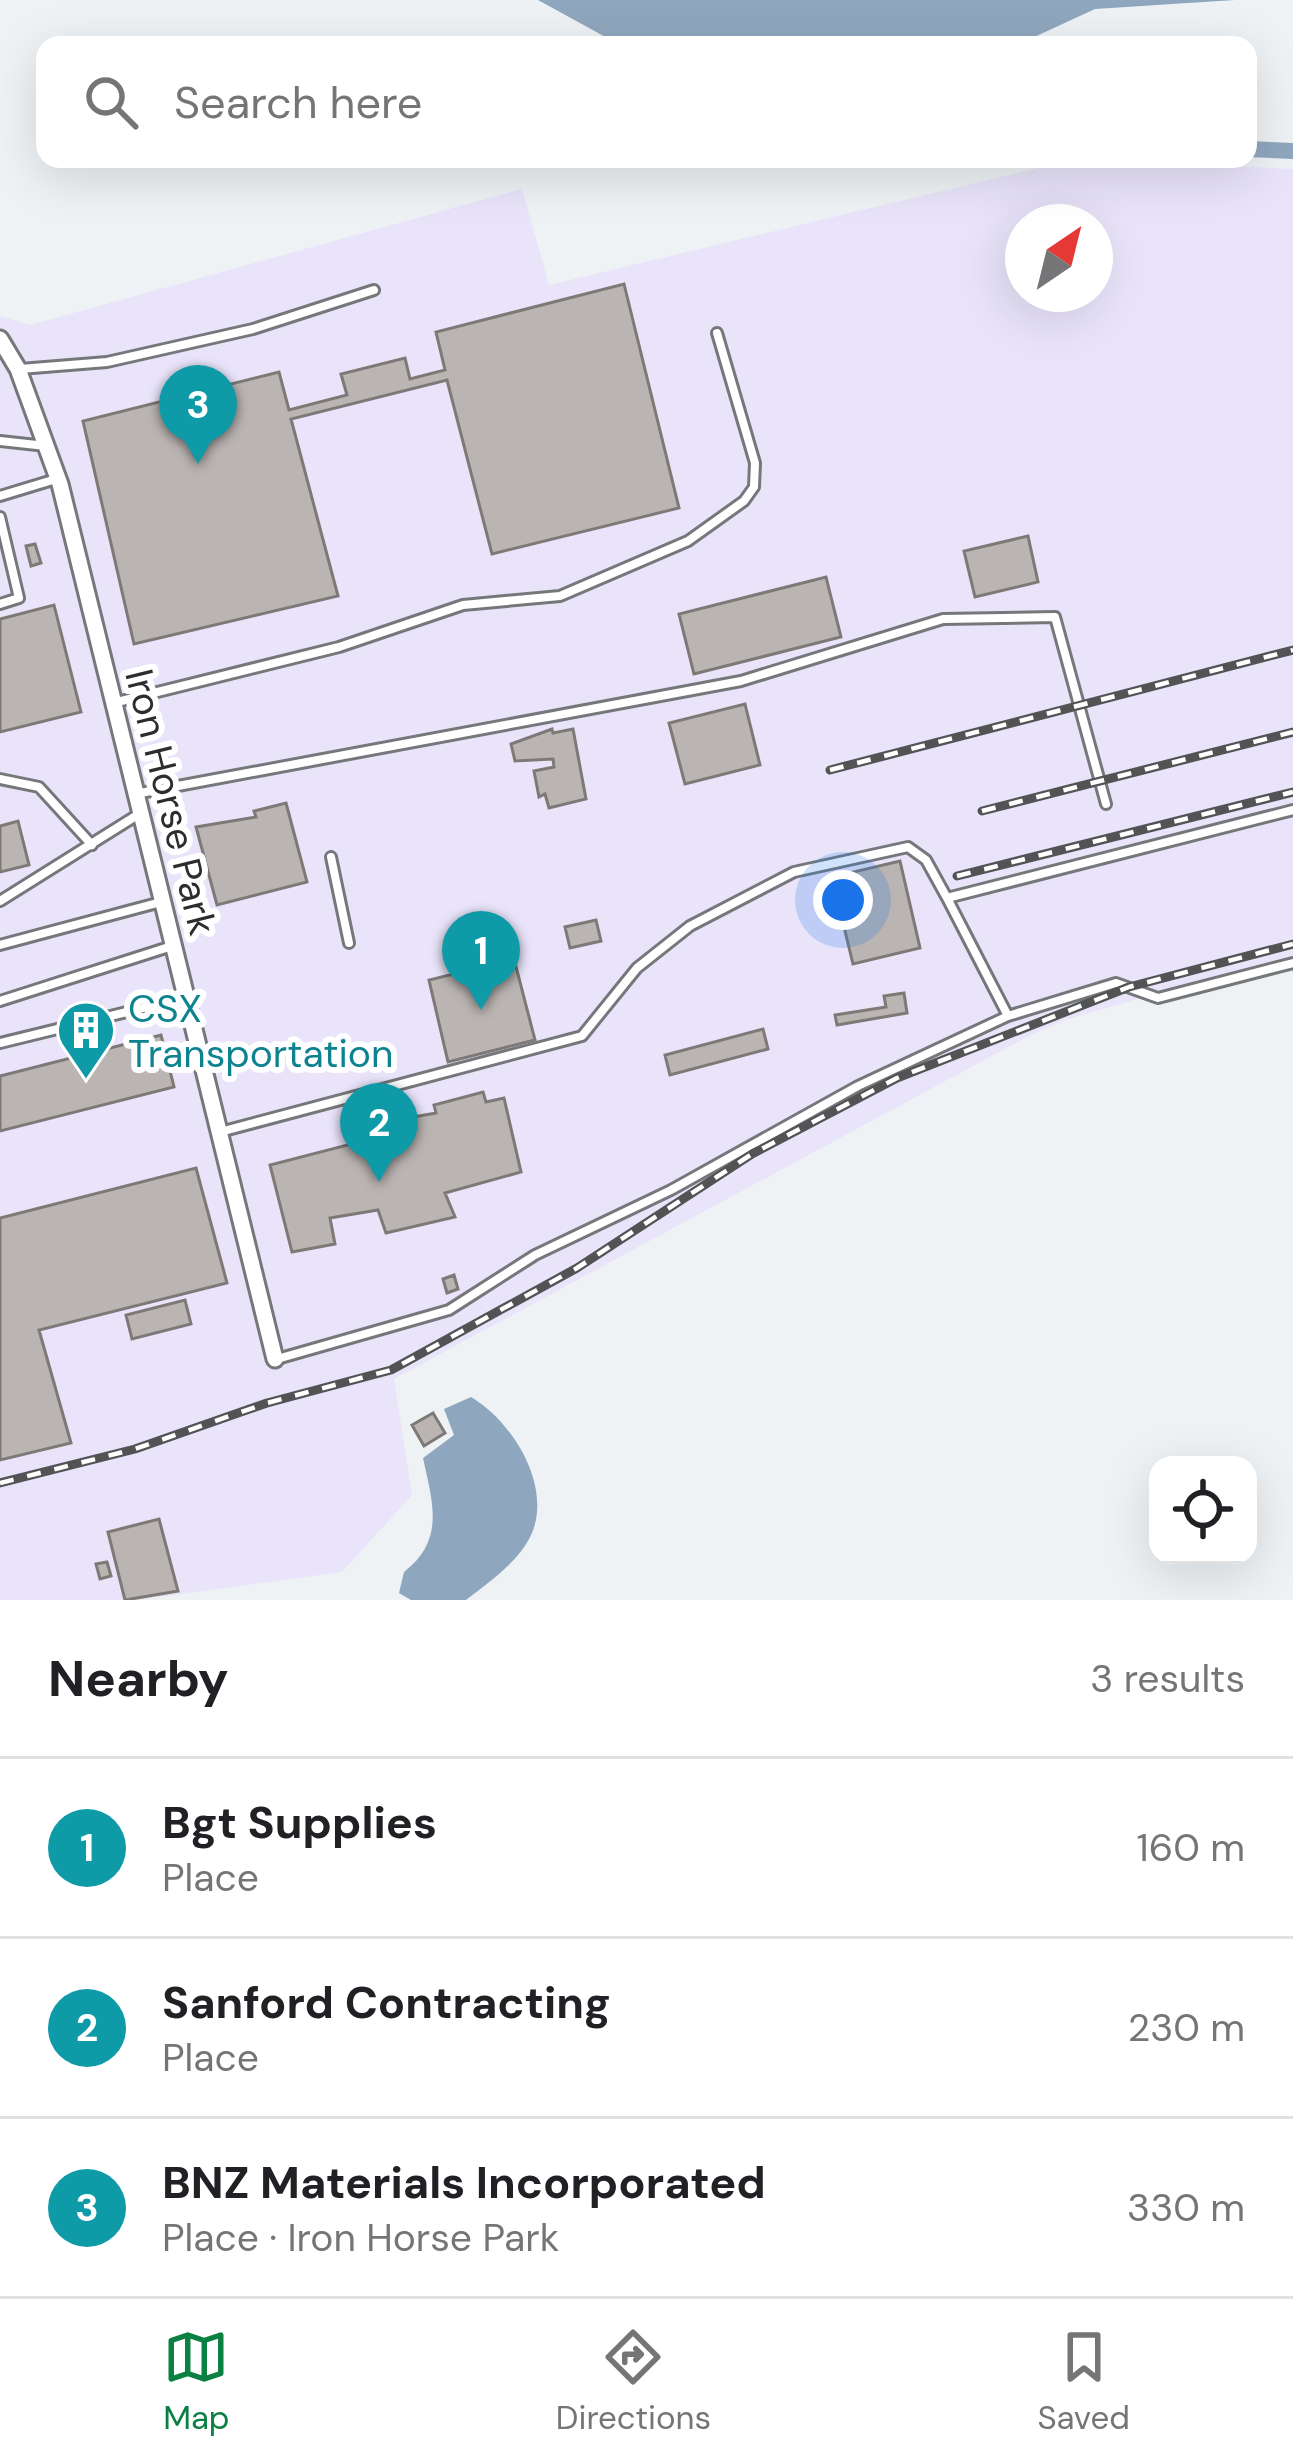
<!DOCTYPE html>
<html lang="en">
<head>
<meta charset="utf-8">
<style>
	body { margin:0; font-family:"DM Sans",sans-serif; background:#f2f2f2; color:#202124 }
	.controls { position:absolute; right:36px; bottom:36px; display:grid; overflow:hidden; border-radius:24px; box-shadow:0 12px 48px #0002 }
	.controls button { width:108px; height:108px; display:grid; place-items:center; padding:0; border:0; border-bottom:3px solid #e0e0e0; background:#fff; color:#202124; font:60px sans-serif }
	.compass { position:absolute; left:1005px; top:204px; width:108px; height:108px; border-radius:50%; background:#fff; box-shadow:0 12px 48px #0002; rotate:35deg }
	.you { position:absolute; left:843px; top:900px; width:42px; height:42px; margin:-30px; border:9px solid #fff; border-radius:50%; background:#1a73e8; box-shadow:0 0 0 18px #1a73e833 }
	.badge { display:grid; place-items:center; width:78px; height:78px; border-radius:50%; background:#0b8043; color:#fff; font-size:39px; font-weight:700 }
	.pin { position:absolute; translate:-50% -99px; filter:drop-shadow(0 3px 6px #0008) }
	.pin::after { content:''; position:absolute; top:63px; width:42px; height:36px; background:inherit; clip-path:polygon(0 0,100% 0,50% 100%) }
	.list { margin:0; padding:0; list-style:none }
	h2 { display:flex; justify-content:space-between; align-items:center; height:156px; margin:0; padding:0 48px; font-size:51px }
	h2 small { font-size:39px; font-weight:400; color:#757577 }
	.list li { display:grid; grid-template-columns:78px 1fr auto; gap:36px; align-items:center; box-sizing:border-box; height:180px; padding:0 48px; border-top:3px solid #e0e0e0 }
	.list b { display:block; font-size:45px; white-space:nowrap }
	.list p { margin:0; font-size:39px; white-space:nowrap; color:#757577 }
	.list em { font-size:39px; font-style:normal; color:#757577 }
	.icon { flex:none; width:66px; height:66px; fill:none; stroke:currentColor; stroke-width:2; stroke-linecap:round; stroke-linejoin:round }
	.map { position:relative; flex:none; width:1293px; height:1600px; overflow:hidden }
	.search { position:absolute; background:#fff; box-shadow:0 12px 48px #0002; left:36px; right:36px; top:36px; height:132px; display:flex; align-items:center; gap:30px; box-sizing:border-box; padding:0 42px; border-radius:24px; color:#757577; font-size:45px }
	.sheet { height:696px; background:#fff }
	nav { display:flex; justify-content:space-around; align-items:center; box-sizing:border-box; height:168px; border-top:3px solid #e0e0e0; background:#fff; font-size:33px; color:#757577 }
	nav a { display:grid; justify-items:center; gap:6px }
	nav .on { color:#0b8043 }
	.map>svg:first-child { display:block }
	.industrial { fill:#e9e4fa; fill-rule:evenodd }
	.water { fill:#8fa7be }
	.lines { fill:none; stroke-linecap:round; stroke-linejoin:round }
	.canal { stroke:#8fa7be; stroke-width:16 }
	.building { fill:#bab5b3; stroke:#7d7977; stroke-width:3 }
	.lane-casing { stroke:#75787b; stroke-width:14 }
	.street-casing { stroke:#75787b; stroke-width:21 }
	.lane { stroke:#fff; stroke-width:8 }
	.street { stroke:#fff; stroke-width:15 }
	.rail-casing { stroke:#515354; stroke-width:9 }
	.rail { stroke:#fff; stroke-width:4.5; stroke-dasharray:14; stroke-linecap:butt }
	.labels { text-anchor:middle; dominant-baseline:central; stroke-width:12; stroke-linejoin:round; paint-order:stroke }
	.street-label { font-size:39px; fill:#2b2d2e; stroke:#fff }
	.culture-label { font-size:39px; fill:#0d838f; stroke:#fff; text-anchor:start }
</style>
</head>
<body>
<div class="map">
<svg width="1293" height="1600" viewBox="0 0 1293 1600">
	<rect width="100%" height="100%" fill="#eef2f5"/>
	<path class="industrial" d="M1076 159 1293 169V972L1217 976 1065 1020 1025 1038 394 1379 412 1495 342 1572 137 1600H0V316L30 325 522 189 549 285ZM1023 222H1095V294H1023Z"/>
	<path class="water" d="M538 0H1235L1095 9 1017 45H620Z
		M471 1397C512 1421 552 1485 532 1533 520 1561 489 1582 466 1600H411L399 1593 404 1572C445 1540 433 1504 423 1458L454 1435 444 1409Z"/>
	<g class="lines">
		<path class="canal" d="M1248 149 1293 151"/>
	</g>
	<path class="building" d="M624 284 679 508 492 554 447 380 291 419 338 596 134 644 83 421 279 372 289 410 347 395 341 374 405 358 410 379 445 370 436 332Z
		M1028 536 1038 582 975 597 964 551Z
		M35 544 41 563 31 566 26 546Z
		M826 577 841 637 694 674 679 614Z
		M54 605 81 712 0 732V619Z
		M745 704 760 765 685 784 669 723Z
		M552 729 553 733 573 729 586 799 549 808 545 794 539 797 534 771 554 767 553 759 515 761 511 744Z
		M286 803 307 882 217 905 196 827 256 817 254 811Z
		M18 821 29 865 0 872V826Z
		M900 861 920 948 853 964 832 877Z
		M596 920 601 941 570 948 565 927Z
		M514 959 535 1040 448 1062 429 980Z
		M904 993 907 1013 837 1025 835 1015 886 1007 884 996Z
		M763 1029 768 1049 670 1075 665 1055Z
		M161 1035 174 1087 0 1131V1076Z
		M483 1092 486 1102 504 1098 521 1172 445 1193 455 1217 386 1233 378 1210 330 1218 335 1244 292 1252 270 1165 394 1133 391 1121 436 1113 434 1105Z
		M196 1168 227 1283 39 1330 71 1443 0 1460V1218Z
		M454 1275 458 1289 447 1293 443 1279Z
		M185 1300 191 1324 132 1339 126 1315Z
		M433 1413 445 1433 424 1446 412 1425Z
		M159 1519 178 1591 125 1600 108 1532Z
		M107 1562 111 1576 100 1579 96 1564Z"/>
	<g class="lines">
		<g class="lane-casing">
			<path id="lane" d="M20 369 107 362 253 329 374 290
				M0 441 46 446
				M0 496 56 479
				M0 517 19 598 0 604
				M113 703 339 647 463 605 560 596 688 541 744 501 754 487 755 463 717 333
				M0 779 39 787 92 845
				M135 794 741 681 943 619 1055 617 1106 804
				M331 857 349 943
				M947 898 1008 1016
				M0 901 139 814
				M0 945 161 902
				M0 1001 172 946
				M0 1043 184 998
				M220 1132 582 1036 637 968 690 926 794 872 908 847 926 860 947 898 1293 810
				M277 1359 449 1310 535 1255 671 1190 858 1086 1008 1016 1116 983 1158 998 1293 963"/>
		</g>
		<g class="street-casing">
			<path id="street" d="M0 339 18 369 60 484 275 1359"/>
		</g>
		<use href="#lane" class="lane"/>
		<use href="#street" class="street"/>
		<g class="rail-casing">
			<path id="rail" d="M830 770 1293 650
				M982 811 1293 732
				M957 876 1293 792
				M0 1483 135 1449 267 1403 391 1370 577 1268 752 1154 897 1078 1129 987 1293 944"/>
		</g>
		<use href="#rail" class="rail"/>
	</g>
	<defs>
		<g id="building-pin" transform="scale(3)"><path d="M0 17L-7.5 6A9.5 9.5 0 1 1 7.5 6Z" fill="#0f9aa8" stroke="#fff"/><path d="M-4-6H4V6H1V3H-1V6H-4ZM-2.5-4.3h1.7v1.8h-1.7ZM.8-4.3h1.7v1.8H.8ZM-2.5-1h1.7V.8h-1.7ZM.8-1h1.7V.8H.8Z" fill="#fff"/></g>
	</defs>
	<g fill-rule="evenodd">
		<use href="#building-pin" x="86" y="1030"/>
	</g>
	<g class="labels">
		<g class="street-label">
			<text transform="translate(171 802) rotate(76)">Iron Horse Park</text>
		</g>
		<g class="culture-label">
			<text x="128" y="1008">CSX<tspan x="128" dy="45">Transportation</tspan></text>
		</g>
	</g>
</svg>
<div class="controls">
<button><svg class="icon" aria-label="locate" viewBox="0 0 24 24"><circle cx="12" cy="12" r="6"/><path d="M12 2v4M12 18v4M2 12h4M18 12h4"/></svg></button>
</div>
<svg class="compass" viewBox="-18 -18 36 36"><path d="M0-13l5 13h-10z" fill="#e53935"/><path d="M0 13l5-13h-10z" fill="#757577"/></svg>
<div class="you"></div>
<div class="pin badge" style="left:481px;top:1010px;background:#0f9aa8">1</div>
<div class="pin badge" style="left:379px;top:1182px;background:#0f9aa8">2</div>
<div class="pin badge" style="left:198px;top:464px;background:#0f9aa8">3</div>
<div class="search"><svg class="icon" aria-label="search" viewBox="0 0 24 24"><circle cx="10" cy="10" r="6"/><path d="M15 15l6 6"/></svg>Search here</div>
</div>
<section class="sheet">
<h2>Nearby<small>3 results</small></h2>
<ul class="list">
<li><span class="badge" style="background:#0f9aa8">1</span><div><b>Bgt Supplies</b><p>Place</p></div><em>160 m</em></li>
<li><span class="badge" style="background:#0f9aa8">2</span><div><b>Sanford Contracting</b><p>Place</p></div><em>230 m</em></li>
<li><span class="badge" style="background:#0f9aa8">3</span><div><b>BNZ Materials Incorporated</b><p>Place · Iron Horse Park</p></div><em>330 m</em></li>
</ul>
</section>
<nav>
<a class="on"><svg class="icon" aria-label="map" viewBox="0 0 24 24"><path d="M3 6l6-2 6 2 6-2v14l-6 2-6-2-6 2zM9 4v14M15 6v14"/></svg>Map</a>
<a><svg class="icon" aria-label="directions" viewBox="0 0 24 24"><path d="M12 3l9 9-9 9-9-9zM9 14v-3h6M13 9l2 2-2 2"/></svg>Directions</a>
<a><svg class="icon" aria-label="saved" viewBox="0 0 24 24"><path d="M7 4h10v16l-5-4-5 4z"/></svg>Saved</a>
</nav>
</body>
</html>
